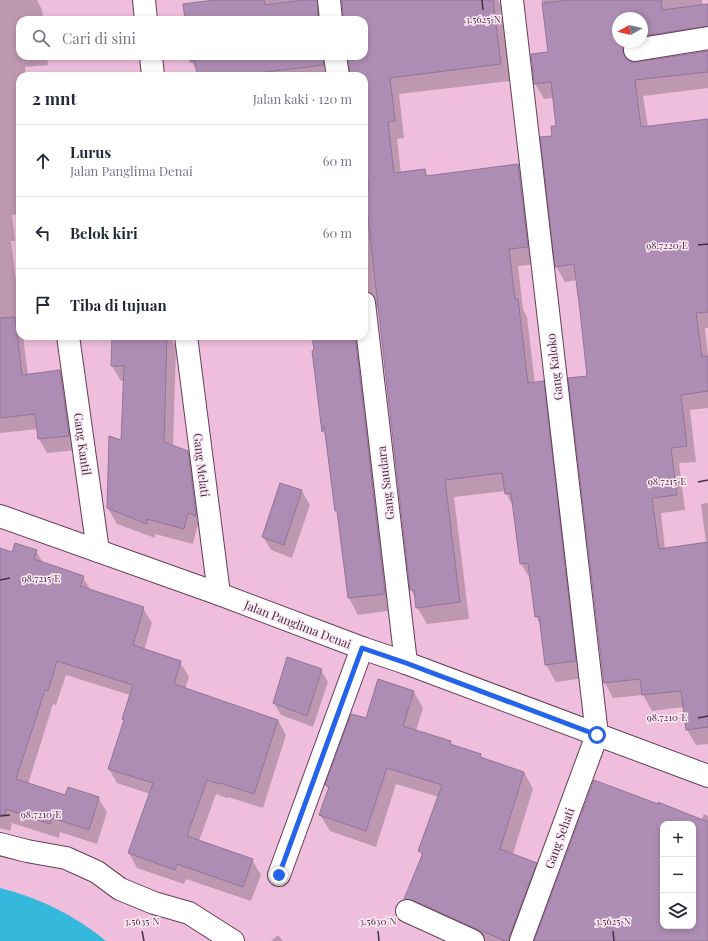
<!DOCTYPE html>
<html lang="id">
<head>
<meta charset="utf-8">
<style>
	body { margin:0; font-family:"Playfair Display",serif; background:#f6f6f7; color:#1f2937 }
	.controls { position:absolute; right:12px; bottom:12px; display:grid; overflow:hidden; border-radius:8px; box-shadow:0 2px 6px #0003 }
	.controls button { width:36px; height:36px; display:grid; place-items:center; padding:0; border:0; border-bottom:1px solid #e0e1e3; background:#fff; color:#1f2937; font:20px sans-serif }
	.compass { position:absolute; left:612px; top:12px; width:36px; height:36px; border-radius:50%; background:#fff; box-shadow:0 2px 6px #0003; rotate:262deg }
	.stop { position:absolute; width:12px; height:12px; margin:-9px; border:3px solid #2563eb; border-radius:50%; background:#fff }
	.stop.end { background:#2563eb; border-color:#fff; box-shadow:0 1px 4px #0008 }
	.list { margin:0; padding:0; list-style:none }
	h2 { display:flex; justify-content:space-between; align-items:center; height:52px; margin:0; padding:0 16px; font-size:17px }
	h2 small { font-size:13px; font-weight:400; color:#747a83 }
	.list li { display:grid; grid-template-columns:26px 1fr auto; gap:12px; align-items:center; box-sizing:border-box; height:72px; padding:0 16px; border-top:1px solid #e0e1e3 }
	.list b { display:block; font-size:15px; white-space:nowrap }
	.list p { margin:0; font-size:13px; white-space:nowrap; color:#747a83 }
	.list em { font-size:13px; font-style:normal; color:#747a83 }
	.icon { flex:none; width:22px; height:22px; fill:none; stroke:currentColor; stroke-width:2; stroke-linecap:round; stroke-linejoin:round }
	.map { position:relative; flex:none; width:708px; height:941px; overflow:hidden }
	.search { position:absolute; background:#fff; box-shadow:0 2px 6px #0003; left:16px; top:16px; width:352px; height:44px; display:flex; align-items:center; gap:10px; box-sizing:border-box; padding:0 14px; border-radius:12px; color:#747a83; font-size:15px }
	.panel { position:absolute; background:#fff; box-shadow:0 2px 6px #0003; left:16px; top:72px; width:352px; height:268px; border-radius:12px }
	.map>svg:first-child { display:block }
	.water { fill:#34b8db }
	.shadow { fill:#0003; fill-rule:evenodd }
	.building { fill:#ad8db4; stroke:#937499; fill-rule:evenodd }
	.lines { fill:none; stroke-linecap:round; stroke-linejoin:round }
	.minor-casing { stroke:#653e58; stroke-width:24 }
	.major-casing { stroke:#653e58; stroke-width:24 }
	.minor { stroke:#fff; stroke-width:22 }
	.major { stroke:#fff; stroke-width:22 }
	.route { stroke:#2563eb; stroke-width:5 }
	.ticks { fill:none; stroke:#44313d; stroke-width:1.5 }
	.labels { text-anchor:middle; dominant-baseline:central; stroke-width:3; stroke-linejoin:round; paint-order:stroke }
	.street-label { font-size:12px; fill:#44313d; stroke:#fde9f5 }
	.ticks-label { font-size:10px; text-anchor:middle; fill:#44313d; stroke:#fde9f5; stroke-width:3; stroke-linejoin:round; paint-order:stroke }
</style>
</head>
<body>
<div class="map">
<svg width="708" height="941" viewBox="0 0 708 941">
	<rect width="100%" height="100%" fill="#eebedc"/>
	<path class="water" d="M0 888C39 898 75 915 106 941H0Z"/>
	<path class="shadow" d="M0 0H37L42 10 43 20H20V56H47L48 65 25 67 26 76H20V214L12 215 15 241H11L20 313V336H23L28 375 60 371 68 386 77 450 47 453 39 439 37 429 1 433 0 432Z
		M222 0H498L501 6 510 81 399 94 404 138 397 139 401 173 424 170 428 176 518 165 528 182 537 264 518 266 523 309 527 317 535 384 543 383 553 399 585 678 556 682 546 665 541 626 536 616 531 580 521 564 514 508 505 491 454 497 469 619 427 624 417 607 416 599 411 590 378 308 373 307 364 313V76H351L349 61 344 60 332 76H198L197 71 191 61V56H364V20H344L343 5 338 4 326 20H186Z
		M542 0H702L703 6 708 5V42L635 56 632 63H637L708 51V88L643 96 648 127 708 120V328H705L708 355V408L690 410 696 462 679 463 685 510 661 513 665 549 706 543 701 504 708 503V744L696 745 687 730 684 707 652 711 643 695 613 698 605 683 588 377 577 280 565 282 556 266 553 137 557 127 554 98 544 99 535 84 532 55 549 53ZM618 18H642V42H618Z
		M113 336H169L176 347 173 446 187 452 196 468 204 531 197 527 193 544 155 534V538L117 524 108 508 122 441 124 381H121L112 366Z
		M313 336H362L394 610 358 615 349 598 327 438 323 431 314 352 315 351Z
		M281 484 302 491 310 505 292 558 271 550 263 537Z
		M0 549 13 553 36 551 43 563 83 577 91 591 143 608 152 623 144 650 180 662 189 677 185 689 278 720 286 735 263 808 228 797 227 798 216 794 199 841 252 860 261 875 251 901 186 879 184 884 137 868 129 853 150 794 117 783 109 769 124 722 123 719 130 695 66 675 56 705 53 704 28 784 66 796 98 798 107 812 97 844 60 832 59 838 12 823 10 831 0 828Z
		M321 670 328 682 313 727 281 715 274 703Z
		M414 692 423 708 416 731 450 742 453 747 480 755 483 759 524 772 533 789 513 854 536 863 545 880 523 941H479L414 916 405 899 422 856 420 851 439 797 396 784 376 847 330 831 320 815 329 790 326 785 366 720Z
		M594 781 701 820 704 814 708 816V941H535ZM663 824H693V926H663Z
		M278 935 283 941H271Z"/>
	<path class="building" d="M214 0H264L265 5 305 0H317L318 20H185L183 4Z
		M342 0H493L501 64 390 78 395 121 388 122 394 173 425 169 426 176 518 164 528 247 509 249 515 299H518L528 383 544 381 576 661 545 665 539 616 535 617 528 563 520 564 511 493 505 494 502 473 445 480 460 602 416 608 414 590H410L365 191 369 190 364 146V76H350L348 56H364V20H343Z
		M570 0H661L662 10 708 4V26L642 36V18H618V42H626L623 46V52L626 58 631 62H637L708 51V72L635 80 641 127 708 119V312L696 313 702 357 708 356V391L681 395 687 446 671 448 677 495 652 498 659 549 708 542V727L686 730 681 691 642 695 640 679 604 683 568 378 587 376 580 311 574 264 555 267 540 137 552 136 551 126H556L551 82 534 84 531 54 548 52 542 3Z
		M190 56H323L324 65 250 74V76H197L195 61 190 62Z
		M15 317 22 375 60 370 69 436 38 439 35 414 0 418V318Z
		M112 336H167L164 442 188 451 196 516 188 513 184 529 147 519V524L107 508 109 436 121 440 124 366H111Z
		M312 336H355L385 594 348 598 337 511H335L324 425 322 432 312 351 314 350Z
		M280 483 302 490 284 545 262 537Z
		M15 543 37 550 34 559 84 576 80 586 144 607 133 645 181 661 174 684 278 720 254 794 220 783 219 784 207 780 187 836 253 859 243 887 177 864 175 870 128 853 153 783 108 769 124 720 122 719 133 685 57 661 48 691 45 690 16 779 65 795 68 787 99 797 89 830 52 818 50 824 6 809 5 815 0 814V548L12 552Z
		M287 657 322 669 307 716 273 703Z
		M378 679 414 691 403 726 451 741 450 744 481 754 480 757 524 772 500 849 537 863 509 937V941H506L479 930 412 900 404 899 423 853 418 851 442 785 387 768 366 831 319 815 329 787 325 785 351 714 366 718Z
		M594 780 658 804V802L708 822V941H534ZM663 824H693V926H663Z"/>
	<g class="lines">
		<g class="minor-casing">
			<path id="minor" d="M144 0 146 20
				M329 0 331 20
				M512 0 597 735 521 941
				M635 50 708 38
				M151 56 153 76
				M335 56 338 76
				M364 303 406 663
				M68 336 98 551
				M186 336 219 594
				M0 844 27 851 66 858 97 872 120 889 154 903 189 913 233 941
				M279 875 362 648
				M407 911 473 941"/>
		</g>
		<g class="major-casing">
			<path id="major" d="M0 516 219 594 362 648 406 663 708 776"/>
		</g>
		<use href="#minor" class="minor"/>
		<use href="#major" class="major"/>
	</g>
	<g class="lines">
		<path class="route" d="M279 875 362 648 406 663 597 735"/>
	</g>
	<path class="ticks" d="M482 0 483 10M698 245 708 244M698 482 708 480M0 580 10 578M698 718 708 716M0 816 10 815M142 931 144 941M378 931 379 941M613 931 614 941"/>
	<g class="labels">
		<g class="street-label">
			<text transform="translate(554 367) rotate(-97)">Gang Kaloko</text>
			<text transform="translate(83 444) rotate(82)">Gang Kantil</text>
			<text transform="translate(202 465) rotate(83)">Gang Melati</text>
			<text transform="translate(385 483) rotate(-97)">Gang Saudara</text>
			<text transform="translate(298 624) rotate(21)">Jalan Panglima Denai</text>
			<text transform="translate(559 838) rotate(-70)">Gang Sehati</text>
		</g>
	</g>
	<g class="ticks-label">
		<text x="483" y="23">3.5625°N</text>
		<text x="667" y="249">98.7220°E</text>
		<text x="667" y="485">98.7215°E</text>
		<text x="41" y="582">98.7215°E</text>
		<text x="667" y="721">98.7210°E</text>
		<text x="41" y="818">98.7210°E</text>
		<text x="142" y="925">3.5635°N</text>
		<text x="378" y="925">3.5630°N</text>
		<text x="613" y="925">3.5625°N</text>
	</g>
</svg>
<div class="controls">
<button>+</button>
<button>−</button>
<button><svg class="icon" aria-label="layers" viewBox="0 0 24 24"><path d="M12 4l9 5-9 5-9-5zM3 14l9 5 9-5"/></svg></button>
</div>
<svg class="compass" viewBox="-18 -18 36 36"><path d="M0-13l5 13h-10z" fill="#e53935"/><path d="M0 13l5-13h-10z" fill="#747a83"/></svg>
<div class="stop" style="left:597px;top:735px"></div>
<div class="stop end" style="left:279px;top:875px"></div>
<div class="search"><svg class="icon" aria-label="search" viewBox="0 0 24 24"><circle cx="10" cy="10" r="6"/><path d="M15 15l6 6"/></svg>Cari di sini</div>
<section class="panel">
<h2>2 mnt<small>Jalan kaki · 120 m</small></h2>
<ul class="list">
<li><svg class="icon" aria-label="ahead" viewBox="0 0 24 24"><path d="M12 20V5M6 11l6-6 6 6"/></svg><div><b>Lurus</b><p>Jalan Panglima Denai</p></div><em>60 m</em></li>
<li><svg class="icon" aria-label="left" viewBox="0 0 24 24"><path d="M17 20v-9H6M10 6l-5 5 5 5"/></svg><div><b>Belok kiri</b></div><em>60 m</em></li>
<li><svg class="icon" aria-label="arrive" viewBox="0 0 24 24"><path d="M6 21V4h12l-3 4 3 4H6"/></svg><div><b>Tiba di tujuan</b></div></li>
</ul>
</section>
</div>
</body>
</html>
